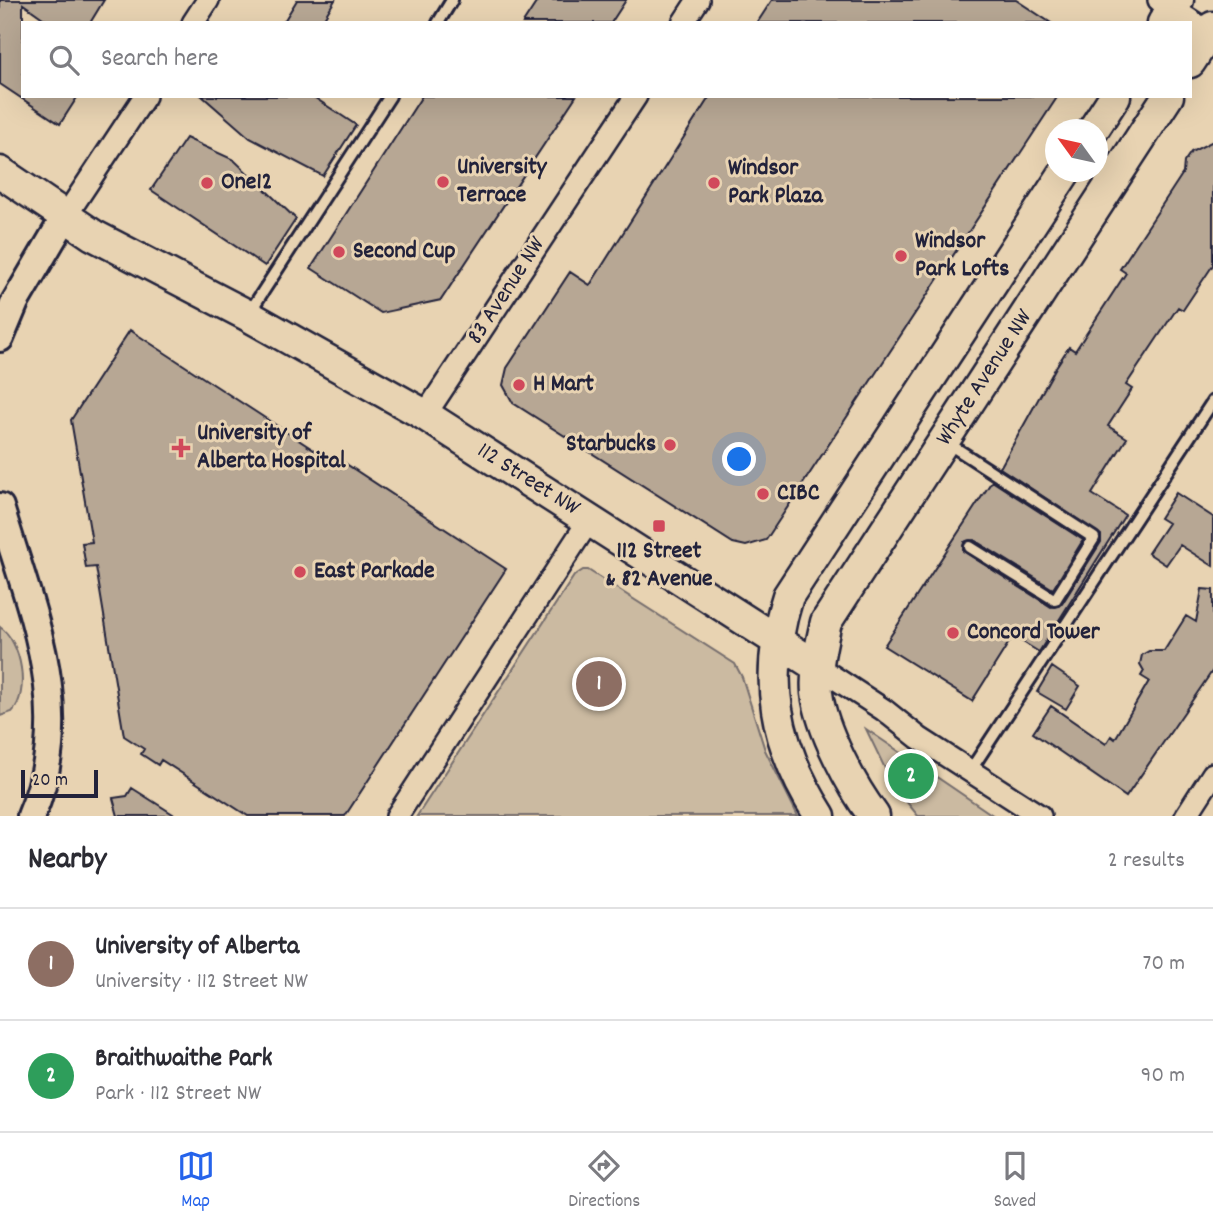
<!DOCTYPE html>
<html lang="en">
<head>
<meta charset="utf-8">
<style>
	body { margin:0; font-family:Dekko,sans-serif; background:#f2f2f3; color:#2b2b33 }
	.compass { position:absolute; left:1045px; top:119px; width:63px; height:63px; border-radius:50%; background:#fff; box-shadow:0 7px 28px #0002; rotate:303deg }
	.scale { position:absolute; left:21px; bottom:18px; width:77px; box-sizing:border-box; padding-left:7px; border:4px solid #22223b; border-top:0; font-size:19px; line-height:24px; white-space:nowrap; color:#22223b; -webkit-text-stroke:5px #e8d3b2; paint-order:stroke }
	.you { position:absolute; left:740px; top:460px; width:24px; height:24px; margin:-18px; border:5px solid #fff; border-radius:50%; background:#1a73e8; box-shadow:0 0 0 10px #1a73e833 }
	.badge { display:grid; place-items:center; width:46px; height:46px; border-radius:50%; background:#2563eb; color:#fff; font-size:23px; font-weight:700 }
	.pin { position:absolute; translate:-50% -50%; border:4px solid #fff; box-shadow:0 2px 7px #0006 }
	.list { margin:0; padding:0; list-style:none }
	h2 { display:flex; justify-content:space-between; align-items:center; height:91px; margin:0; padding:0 28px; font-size:30px }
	h2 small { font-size:23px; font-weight:400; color:#7c7c81 }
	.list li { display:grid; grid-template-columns:46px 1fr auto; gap:21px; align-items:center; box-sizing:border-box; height:112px; padding:0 28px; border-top:2px solid #e1e1e2 }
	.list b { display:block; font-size:26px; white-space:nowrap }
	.list p { margin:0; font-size:23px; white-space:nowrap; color:#7c7c81 }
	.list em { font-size:23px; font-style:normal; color:#7c7c81 }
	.icon { flex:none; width:38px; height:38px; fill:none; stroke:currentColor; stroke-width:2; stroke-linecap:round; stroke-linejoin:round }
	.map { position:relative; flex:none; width:1213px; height:816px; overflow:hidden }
	.search { position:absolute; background:#fff; box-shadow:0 7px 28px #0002; left:21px; right:21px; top:21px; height:77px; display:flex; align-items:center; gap:18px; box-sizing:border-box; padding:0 24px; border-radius:0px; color:#7c7c81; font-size:26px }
	.sheet { height:315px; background:#fff }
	nav { display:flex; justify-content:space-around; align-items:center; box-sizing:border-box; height:98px; border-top:2px solid #e1e1e2; background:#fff; font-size:19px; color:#7c7c81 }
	nav a { display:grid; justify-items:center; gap:4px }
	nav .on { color:#2563eb }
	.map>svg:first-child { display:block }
	.green { fill:#cbbaa1; stroke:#766e6e; stroke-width:2 }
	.building { fill:#b7a794; stroke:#22223b; stroke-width:2 }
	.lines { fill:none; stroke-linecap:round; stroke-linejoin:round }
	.service-casing { stroke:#22223b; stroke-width:16 }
	.minor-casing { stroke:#22223b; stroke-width:26 }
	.tertiary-casing { stroke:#22223b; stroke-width:32 }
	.secondary-casing { stroke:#22223b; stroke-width:35 }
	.service { stroke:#e8d3b2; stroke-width:10 }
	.minor { stroke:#e8d3b2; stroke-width:21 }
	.tertiary { stroke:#e8d3b2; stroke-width:26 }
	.secondary { stroke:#e8d3b2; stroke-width:30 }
	.poi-dot { fill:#d1495b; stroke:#e8d3b2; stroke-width:2.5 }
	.labels { text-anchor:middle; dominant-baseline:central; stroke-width:6; stroke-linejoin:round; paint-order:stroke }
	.poi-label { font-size:24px; font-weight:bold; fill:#22223b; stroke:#e8d3b2; text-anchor:start }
	.street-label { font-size:24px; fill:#22223b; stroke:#e8d3b2 }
</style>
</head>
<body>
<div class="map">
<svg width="1213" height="816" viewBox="0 0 1213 816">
	<rect width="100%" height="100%" fill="#e8d3b2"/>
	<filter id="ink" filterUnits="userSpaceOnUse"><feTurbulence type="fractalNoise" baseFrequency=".0143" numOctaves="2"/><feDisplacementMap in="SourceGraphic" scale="14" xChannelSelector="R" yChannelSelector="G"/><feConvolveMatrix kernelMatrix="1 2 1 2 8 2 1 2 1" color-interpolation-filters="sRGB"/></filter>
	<g filter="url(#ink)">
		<path class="green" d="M583 570H588L735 664 742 677 765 750 798 816H417L574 576Z
			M0 627C22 642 30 693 12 712L0 716Z
			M866 729 994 816H918L893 785Z"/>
		<path class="building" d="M0 0H104L90 23H50L23 4V96H78L60 124 0 84Z
			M297 0H335L321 23H283Z
			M538 0H626L611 23H523Z
			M772 0H1016L1051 23H757Z
			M202 96H312L356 125 323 176 250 138Z
			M422 96H576L441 300 381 313 311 268Z
			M710 96H1058L766 540 746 546 733 543 513 403 503 385 507 368 570 272 590 285Z
			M186 138 234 160 296 219 265 266 151 190Z
			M1213 141V265L1183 310 1178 307 1126 385 1132 389 1108 426 1127 438 1092 494 1125 515 1039 652 1013 636 972 701 884 646 992 481 1083 540 1053 589 974 540 964 542 963 551 1051 607 1062 604 1101 542V535L1000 468 1056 367 1069 347 1075 351 1126 273 1120 269 1183 173 1184 162 1191 152Z
			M130 330 340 467 343 462 506 569 345 816H248L161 760 158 765 141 754 144 749 124 736 96 567 86 568 82 543 92 542 71 420Z
			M1176 493 1213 517V566L1180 545 1166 565 1148 553 1168 523 1160 518Z
			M1202 589 1213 590V670L1126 797 1033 733 1051 706 1106 744 1111 736 1115 739 1149 681 1141 676 1144 671 1140 664 1142 655 1149 651H1164L1186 616 1196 622Z
			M1052 667 1080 686 1066 709 1037 692Z
			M132 788 176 816H118L113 798 127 796Z"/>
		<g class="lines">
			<g class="service-casing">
				<path id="service" d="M438 23 452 0
					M249 313 390 96
					M946 442 1094 538 1055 600 970 547
					M970 771 1213 401"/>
			</g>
			<g class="minor-casing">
				<path id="minor" d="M1159 0 1213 35
					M193 23 208 0
					M683 23 698 0
					M65 217 145 96
					M425 415 636 96
					M818 667 884 710 919 738 1040 816
					M397 816 590 519
					M1186 816 1213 774"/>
			</g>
			<g class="tertiary-casing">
				<path id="tertiary" d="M0 338 15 302 65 217
					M0 507C30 609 77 711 31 816"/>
			</g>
			<g class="secondary-casing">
				<path id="secondary" d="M1163 23 1178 0
					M1190 62 1213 27
					M1093 130 1115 96
					M0 172 93 235 247 315 425 415 818 667
					M820 816C774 744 762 678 788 596L1065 172
					M874 816C852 787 821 729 817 693 815 670 821 645 826 622L1168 96"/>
			</g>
			<use href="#service" class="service"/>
			<use href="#minor" class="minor"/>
			<use href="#tertiary" class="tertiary"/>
			<use href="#secondary" class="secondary"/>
		</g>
	</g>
	<g class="poi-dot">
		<circle cx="443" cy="182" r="7"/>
		<circle cx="207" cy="183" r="7"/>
		<circle cx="714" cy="183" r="7"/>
		<circle cx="339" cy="252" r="7"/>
		<circle cx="901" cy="256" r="7"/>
		<circle cx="519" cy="385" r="7"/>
		<circle cx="670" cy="445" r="7"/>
		<path d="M177.5 437.5h7v7h7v7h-7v7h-7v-7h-7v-7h7z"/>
		<circle cx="763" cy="494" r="7"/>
		<rect x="652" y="519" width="14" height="14" rx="3.5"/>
		<circle cx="300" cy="572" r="7"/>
		<circle cx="953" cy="633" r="7"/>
	</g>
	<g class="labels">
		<g class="poi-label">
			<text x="457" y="168">University<tspan x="457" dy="28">Terrace</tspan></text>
			<text x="728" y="169">Windsor<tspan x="728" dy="28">Park Plaza</tspan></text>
			<text x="221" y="183">One12</text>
			<text x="915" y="242">Windsor<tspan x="915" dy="28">Park Lofts</tspan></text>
			<text x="353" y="252">Second Cup</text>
			<text x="533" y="385">H Mart</text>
			<text x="197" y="434">University of<tspan x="197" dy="28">Alberta Hospital</tspan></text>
			<text x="656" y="445" text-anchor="end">Starbucks</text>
			<text x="777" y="494">CIBC</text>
			<text x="659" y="552" text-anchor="middle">112 Street<tspan x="659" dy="28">&amp; 82 Avenue</tspan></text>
			<text x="314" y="572">East Parkade</text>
			<text x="967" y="633">Concord Tower</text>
		</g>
		<g class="street-label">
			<text transform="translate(507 291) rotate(-57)">83 Avenue NW</text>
			<text transform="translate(985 378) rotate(-57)">Whyte Avenue NW</text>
			<text transform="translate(528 480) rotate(32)">112 Street NW</text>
		</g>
	</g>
</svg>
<svg class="compass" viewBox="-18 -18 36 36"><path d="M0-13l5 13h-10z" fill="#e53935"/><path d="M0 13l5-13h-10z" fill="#7c7c81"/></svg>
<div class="scale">20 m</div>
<div class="you"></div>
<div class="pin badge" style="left:599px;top:684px;background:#8d6e63">1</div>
<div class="pin badge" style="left:911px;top:776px;background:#2e9e5b">2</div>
<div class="search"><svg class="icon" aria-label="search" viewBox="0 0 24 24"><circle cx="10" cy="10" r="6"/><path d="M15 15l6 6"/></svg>Search here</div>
</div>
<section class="sheet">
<h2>Nearby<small>2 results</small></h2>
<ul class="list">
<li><span class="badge" style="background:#8d6e63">1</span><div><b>University of Alberta</b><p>University · 112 Street NW</p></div><em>70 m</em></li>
<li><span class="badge" style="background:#2e9e5b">2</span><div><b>Braithwaithe Park</b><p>Park · 112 Street NW</p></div><em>90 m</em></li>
</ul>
</section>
<nav>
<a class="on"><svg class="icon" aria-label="map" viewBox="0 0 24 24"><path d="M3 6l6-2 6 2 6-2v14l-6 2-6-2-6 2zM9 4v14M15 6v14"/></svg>Map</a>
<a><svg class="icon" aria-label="directions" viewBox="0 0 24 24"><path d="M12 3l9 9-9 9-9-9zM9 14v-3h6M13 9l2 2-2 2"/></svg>Directions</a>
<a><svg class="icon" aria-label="saved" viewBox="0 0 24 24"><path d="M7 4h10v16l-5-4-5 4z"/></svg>Saved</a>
</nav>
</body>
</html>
